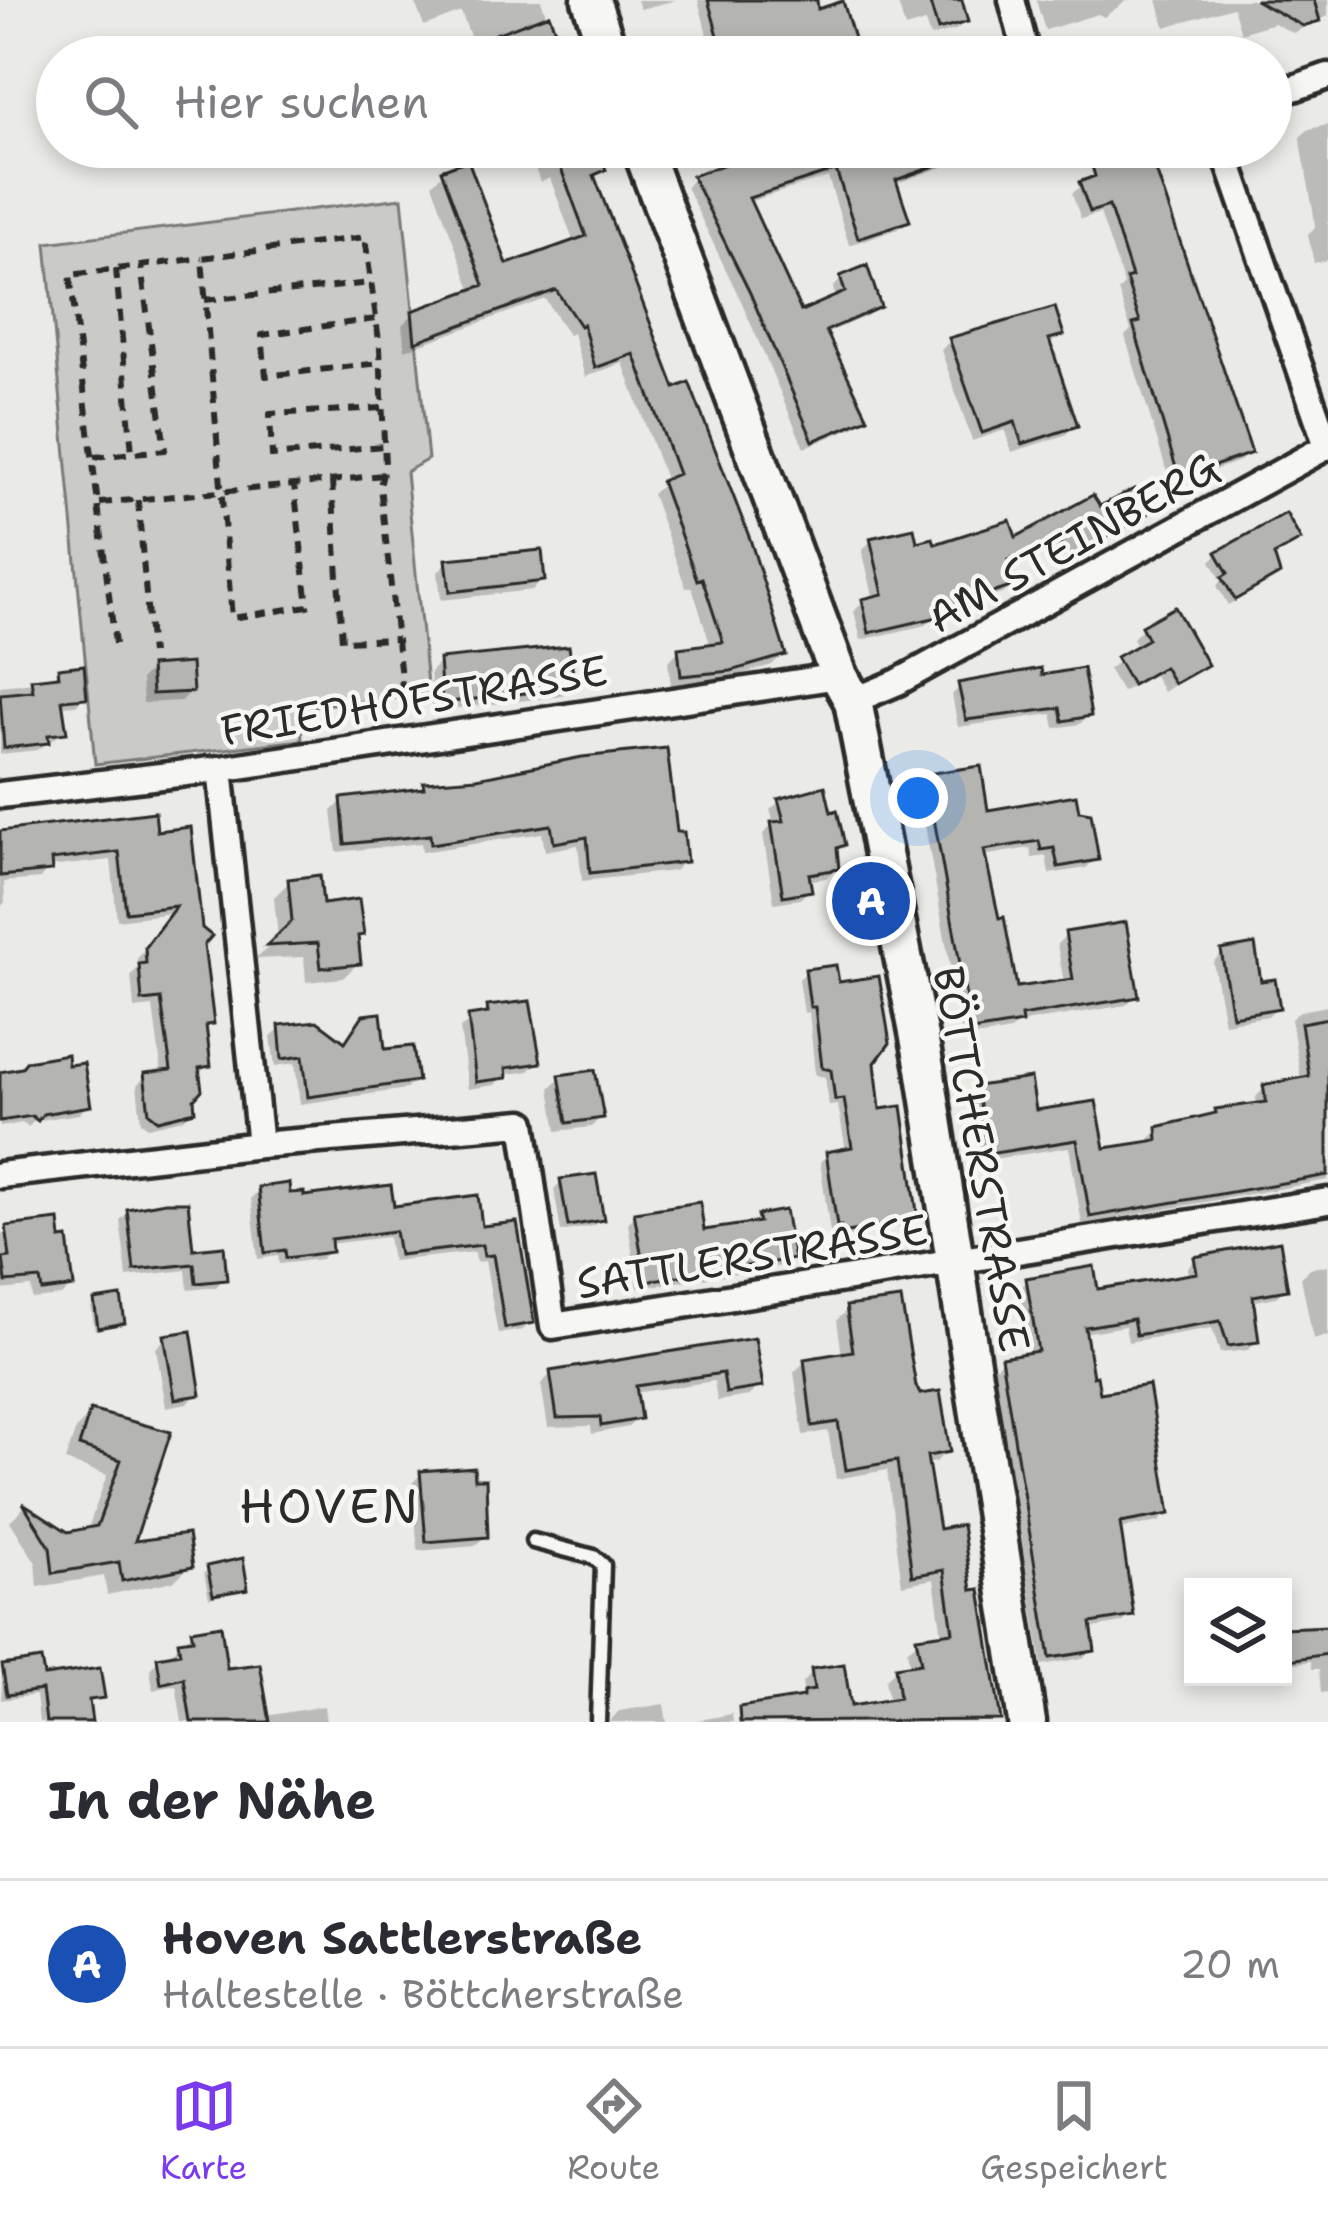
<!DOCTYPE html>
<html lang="de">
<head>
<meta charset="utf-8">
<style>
	body { margin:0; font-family:"Shantell Sans",sans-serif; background:#f7f7f7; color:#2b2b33 }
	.controls { position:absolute; right:36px; bottom:36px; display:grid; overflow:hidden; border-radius:0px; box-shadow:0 6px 18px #0003 }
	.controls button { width:108px; height:108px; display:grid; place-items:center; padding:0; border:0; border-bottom:3px solid #e1e1e2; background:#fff; color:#2b2b33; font:60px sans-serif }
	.you { position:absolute; left:918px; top:798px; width:42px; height:42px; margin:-30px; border:9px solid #fff; border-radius:50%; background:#1a73e8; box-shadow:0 0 0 18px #1a73e833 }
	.badge { display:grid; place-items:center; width:78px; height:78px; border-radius:50%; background:#7c3aed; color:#fff; font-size:39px; font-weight:700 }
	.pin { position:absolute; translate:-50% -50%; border:6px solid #fff; box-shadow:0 3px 12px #0006 }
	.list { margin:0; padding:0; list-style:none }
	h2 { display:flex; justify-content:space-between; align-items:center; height:156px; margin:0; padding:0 48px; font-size:51px }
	h2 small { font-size:39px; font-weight:400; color:#7c7c81 }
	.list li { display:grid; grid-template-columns:78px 1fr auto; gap:36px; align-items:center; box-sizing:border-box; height:168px; padding:0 48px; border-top:3px solid #e1e1e2 }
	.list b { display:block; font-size:45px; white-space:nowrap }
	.list p { margin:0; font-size:39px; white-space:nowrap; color:#7c7c81 }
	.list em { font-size:39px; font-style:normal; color:#7c7c81 }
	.icon { flex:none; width:66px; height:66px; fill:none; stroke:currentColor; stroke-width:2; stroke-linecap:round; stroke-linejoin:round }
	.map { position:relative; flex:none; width:1328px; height:1722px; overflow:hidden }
	.search { position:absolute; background:#fff; box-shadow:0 6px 18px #0003; left:36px; right:36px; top:36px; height:132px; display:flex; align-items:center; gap:30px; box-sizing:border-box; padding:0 42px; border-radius:66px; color:#7c7c81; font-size:45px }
	.sheet { height:324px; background:#fff }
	nav { display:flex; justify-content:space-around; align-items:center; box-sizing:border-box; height:168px; border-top:3px solid #e1e1e2; background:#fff; font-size:33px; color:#7c7c81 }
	nav a { display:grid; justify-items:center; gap:6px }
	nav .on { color:#7c3aed }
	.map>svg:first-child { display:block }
	.green { fill:#cacac7; stroke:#7a7a79; stroke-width:3 }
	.shadow { fill:#0003 }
	.building { fill:#b4b4b1; stroke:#2b2b2b; stroke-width:3 }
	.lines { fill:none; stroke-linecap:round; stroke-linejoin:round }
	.service-casing { stroke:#2b2b2b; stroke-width:21 }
	.minor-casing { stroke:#2b2b2b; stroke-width:33 }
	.secondary-casing { stroke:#2b2b2b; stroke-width:45 }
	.path { stroke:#2b2b2b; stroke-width:6; stroke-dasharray:12 9; stroke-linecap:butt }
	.service { stroke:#f6f6f2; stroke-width:12 }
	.minor { stroke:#f6f6f2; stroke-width:24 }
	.secondary { stroke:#f6f6f2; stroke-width:36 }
	.labels { text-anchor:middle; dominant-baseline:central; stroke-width:9; stroke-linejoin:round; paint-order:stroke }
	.street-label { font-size:42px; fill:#2b2b2b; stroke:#f6f6f2 }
	.quarter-label { font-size:48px; letter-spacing:3px; fill:#2b2b2b; stroke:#f6f6f2 }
</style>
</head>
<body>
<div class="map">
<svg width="1328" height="1722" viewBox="0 0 1328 1722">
	<rect width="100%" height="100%" fill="#eaeae6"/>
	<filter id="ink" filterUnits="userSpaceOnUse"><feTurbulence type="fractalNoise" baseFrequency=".00833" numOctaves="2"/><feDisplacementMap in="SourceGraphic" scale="24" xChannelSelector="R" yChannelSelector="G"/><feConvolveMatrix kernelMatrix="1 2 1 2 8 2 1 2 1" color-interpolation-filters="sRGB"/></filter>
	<g filter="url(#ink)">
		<path class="green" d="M402 198 428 459 406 472 428 695 300 707 302 740 95 764 46 243Z"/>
		<path class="shadow" d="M414 0H541L561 57H478L461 12 424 26Z
			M637 0H676L640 9Z
			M698 0H765L851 41 842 50 821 57H676L710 46Z
			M897 0H959L965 21 956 30 930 37 925 22 905 28Z
			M1036 0H1128L1104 17 1098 14 1045 30Z
			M1157 0H1328V16L1293 33 1274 23 1241 33 1233 7 1165 27Z
			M1328 125V260L1314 263 1308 235 1315 228 1314 216 1300 137 1309 129Z
			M527 147H595L603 169 593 179 674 391 783 654 772 665 718 681 671 686 668 662 679 650 711 647 692 587 686 588 652 494 666 482 623 363 585 377 573 333 568 335 545 299 405 350 402 325 413 314 472 292 432 184 443 173 505 268 574 243 550 178 540 182Z
			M781 147H1022L1015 154 995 161 991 150 894 184 906 220 898 229 849 245 828 177 748 202 800 315 836 299 833 288 841 279 877 306 868 315 825 334 864 418 856 426 804 448 742 303 686 187 694 178Z
			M1061 147H1146L1137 157 1060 151Z
			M1148 159 1249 452 1240 461 1171 485 1125 336 1131 330 1118 291 1124 285 1100 213 1081 219 1072 194 1081 185Z
			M1060 334 1050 344 1075 425 1065 435 1012 452 1005 430 972 441 941 350 951 340Z
			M1098 510 1144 514 1059 565 1050 550 1006 565 1013 585 1004 593 936 615 926 625 861 640 854 611 863 602 874 600 862 550 871 541 933 548 1014 542Z
			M1297 540 1271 557 1270 580 1228 605 1217 586 1222 581 1211 561 1217 555Z
			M447 562 542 580 532 590 441 600 438 572Z
			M1143 628 1204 664 1163 692 1154 675 1122 692 1108 669 1138 648 1133 638Z
			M440 662 572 686 562 696 433 711 430 672Z
			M151 669 190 691 181 701 143 703 141 679Z
			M59 671 84 696 76 705 60 706 64 732 37 750 0 754V686L50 680Z
			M1040 678 1088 715 1080 724 1055 728 1052 714 958 727 952 695 960 686Z
			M927 777 986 813 1096 859 1086 868 1049 874 1046 856 1032 858 1030 848 982 856 1014 991 1064 983 1057 944 1066 935 1135 996 1126 1005 1018 1023 1010 1031 963 1039 918 786Z
			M477 781 674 836 684 861 674 871 582 881 578 845 545 851 542 833 422 852 421 843 337 852 332 811 342 801 417 792 425 784Z
			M780 801 842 844 834 852 836 868 826 878 807 881 809 890 800 899 774 903 763 834 774 823 770 810Z
			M0 834H154L201 944 211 1023 204 1030 208 1065 199 1074 190 1098 192 1110 183 1119 148 1127 141 1122 137 1085 146 1076 162 1074 153 1007 134 1009 131 975 138 968 137 959 172 913 117 920 111 860 49 867 40 879 4 882 5 902 0 908Z
			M289 882 361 934 356 939 358 963 343 978 306 982 304 957 256 959 278 938 274 897Z
			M1222 953 1277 1007 1268 1016 1224 1023 1213 962Z
			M807 972 836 985 872 1062 877 1112 915 1218 908 1225 836 1239 835 1231 830 1232 820 1162 827 1155 846 1151 838 1105 829 1106 825 1077 815 1075 809 1012 804 1013 799 979Z
			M1328 1006V1180L1082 1224 1069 1147 980 1161 970 1098 978 1089 1034 1113 1102 1151 1150 1144 1149 1139 1158 1130 1211 1118 1217 1112 1257 1106 1256 1097 1264 1088 1301 1081 1291 1019 1300 1011Z
			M488 1009 538 1062 529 1071 503 1075 495 1085 468 1089 460 1028Z
			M364 1018 383 1052 415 1080 406 1089 300 1104 295 1063 275 1066 271 1037 280 1028 343 1045Z
			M0 1075 87 1105 79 1114 34 1121 28 1127 22 1123 0 1127Z
			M560 1078 601 1117 591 1127 557 1131 550 1088Z
			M561 1182 600 1219 593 1226 561 1232 554 1189Z
			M259 1190 302 1200 391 1209 480 1230 531 1322 523 1330 498 1334 485 1261 476 1262 475 1252 392 1261 388 1237 328 1244 329 1251 321 1259 279 1264 278 1256 258 1259 251 1198Z
			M129 1212 190 1253 224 1278 216 1287 188 1290 186 1270 127 1277 120 1220Z
			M636 1215 702 1234 750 1226 759 1217 790 1258 782 1266 638 1288 628 1223Z
			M8 1229 71 1286 61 1296 32 1299 31 1287 0 1290V1237Z
			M1195 1260 1285 1289 1276 1297 1251 1302 1256 1341 1248 1350 1220 1353 1212 1328 1128 1342 1125 1326 1083 1333 1097 1396 1167 1513 1159 1522 1118 1529 1131 1615 1122 1623 1088 1629 1092 1650 1083 1658 1042 1665 994 1369 1002 1360 1030 1355 1019 1289 1028 1281 1096 1292 1188 1277 1187 1268Z
			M1328 1265V1336L1313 1339 1301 1277 1310 1268Z
			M95 1303 122 1322 95 1330 91 1307Z
			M848 1309 913 1387 946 1451 936 1462 925 1464 937 1533 970 1594 998 1719 994 1722H738L778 1716 804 1697 802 1683 813 1672 848 1710 889 1703 885 1680 896 1670 910 1667 907 1651 918 1640 942 1636 934 1579 902 1585 887 1470 836 1479 828 1431 803 1435 794 1372 805 1362 842 1356 837 1320Z
			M166 1338 198 1393 188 1403 166 1407 156 1348Z
			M752 1341 759 1386 749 1396 717 1401 714 1381 634 1393 638 1418 628 1427 592 1434 591 1426 548 1427 541 1384 551 1374Z
			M91 1413 167 1434 131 1545 190 1566 174 1581 107 1595 104 1576 38 1587 36 1563 10 1521 24 1507 67 1535 87 1531 107 1475 65 1461 76 1429Z
			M422 1473 485 1536 475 1546 418 1551 412 1483Z
			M208 1569 244 1588 209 1598 204 1573Z
			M1193 1589V1638L1186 1596Z
			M1283 1604 1287 1631 1328 1629V1692L1321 1693 1319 1669H1312L1311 1661 1283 1665Z
			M193 1633 266 1716 324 1706 326 1722H182L176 1685 153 1690 150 1669 158 1660 172 1658 171 1653Z
			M3 1667 41 1680 102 1696 86 1705 89 1722H39L36 1695 1 1700Z
			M664 1704 667 1722H609L619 1711Z
			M732 1714 733 1722H688Z"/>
		<path class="building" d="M708 0H817L818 9 843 1 855 42 821 51 824 57H724Z
			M929 0H962L968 22 938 30Z
			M1255 0H1314L1320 21 1303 26Z
			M549 14 565 57H492L485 38Z
			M553 147H598L606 170 594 175 675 388 689 382 750 539 786 655 731 671 681 676 678 648 723 642 702 578 697 580 661 481 678 474 634 354 595 368 583 324 580 326 556 290 415 342 412 311 484 285 441 170 468 160 507 264 586 236Z
			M771 147H977V151L896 180 910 221 858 238 836 170 749 198 801 311 845 292 840 276 867 265 881 307 826 331 868 418 813 441 750 293 692 176Z
			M1086 147H1148L1252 453 1179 478 1133 324 1140 322 1126 279 1132 277 1109 206 1090 212 1079 182 1095 176Z
			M1055 307 1064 335 1049 339 1078 426 1022 444 1015 422 982 433 949 338Z
			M1134 489 1148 514 1068 559 1060 543 1008 560 1017 585 937 611 938 617 869 633 862 599 883 594 870 538 914 528 917 542 933 538 935 544 1010 520 1016 537 1093 495 1100 506Z
			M1286 513 1301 540 1274 555 1280 574 1235 600 1222 577 1228 573 1216 552Z
			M542 550 545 581 450 592 446 559Z
			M1175 607 1208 665 1174 684 1164 667 1132 685 1116 657 1148 639 1141 626Z
			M569 646 575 687 442 703 439 659Z
			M191 663 193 692 152 694 150 666Z
			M84 665 87 698 62 700 67 733 48 735 49 743 4 748 0 694 33 691 31 679 59 676 58 668Z
			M1041 668 1042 675 1083 668 1091 716 1063 721 1060 708 966 720 958 683Z
			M667 748 677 832H684L687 862 590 873 587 837 554 843 551 825 431 844 430 835 345 844 341 798 424 788 423 782 477 778 582 757Z
			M981 766 988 810 1076 795 1079 811 1091 813 1099 860 1058 867 1054 848 1041 850 1039 841 984 850 999 918 1004 917 1017 987 1073 979 1065 932 1126 922 1139 997 1021 1016 1022 1023 972 1031 926 774Z
			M825 786 831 812 837 810 845 845 837 848 839 869 809 874 812 891 783 896 771 822 784 821 778 799Z
			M155 812 157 831 191 827 202 928 212 936 204 945 214 1024 206 1025 211 1066 199 1068 202 1090 194 1099 195 1111 158 1120 149 1113 144 1073 171 1070 161 999 142 1001 139 964 146 963 145 947 176 906 126 912 119 852 51 860 52 871 0 876V831Z
			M320 875 323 904 359 899 364 935 358 936 361 964 321 968 318 943 266 946 292 921 288 879Z
			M1255 944 1261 981 1275 979 1280 1008 1232 1016 1221 950Z
			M836 965 839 982 879 976 890 1043 875 1063 880 1109 902 1106 918 1219 842 1233 841 1226H837L826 1152 852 1147 844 1099 835 1100 831 1070 822 1068 815 1007H810L805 969Z
			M530 1001 541 1063 506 1068 507 1078 476 1082 468 1016 488 1013 487 1006Z
			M381 1013 385 1049 413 1046 418 1081 308 1097 303 1056 282 1059 279 1025 317 1021 345 1042 363 1015Z
			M1328 1018V1175L1090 1217 1077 1140 988 1154 977 1086 1031 1078 1036 1110 1096 1101 1105 1148 1158 1140 1157 1127 1216 1113 1215 1109 1266 1102 1263 1085 1309 1076 1301 1023Z
			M67 1054 68 1065 84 1063 91 1106 43 1114 38 1121 32 1116 0 1121V1072L21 1068 27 1061Z
			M595 1070 604 1118 567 1123 559 1075Z
			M596 1174 604 1220 568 1226 560 1179Z
			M289 1183 290 1193 304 1192V1196L391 1185 394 1206 478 1195 482 1226 517 1222 534 1323 505 1328 493 1255 484 1256 482 1245 399 1255 395 1231 331 1239 332 1252 286 1258 285 1250 265 1253 258 1187Z
			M165 1202H188L193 1249 224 1246 227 1280 196 1283 194 1264 134 1270 127 1209Z
			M700 1202 704 1230 759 1222 757 1215 785 1210 794 1259 646 1281 634 1212Z
			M59 1220 61 1239 68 1238 74 1287 42 1291 40 1279 6 1282 3 1258 10 1257 6 1226Z
			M1280 1241 1288 1290 1253 1296 1259 1342 1228 1346 1220 1321 1136 1335 1133 1319 1085 1327 1093 1377 1097 1376 1100 1393 1149 1385 1170 1514 1120 1523 1134 1616 1091 1623 1095 1651 1050 1658 1001 1357 1038 1351 1026 1278 1094 1266 1098 1289 1197 1273 1194 1257Z
			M121 1296 125 1323 98 1328 94 1300Z
			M901 1299 916 1386 920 1394 940 1391 950 1452 927 1456 939 1529 962 1525 972 1590 980 1589 1001 1720 740 1722 739 1707 803 1697V1692L814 1690 811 1669 844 1664 851 1706 899 1698 895 1667 921 1663 916 1637 953 1632 944 1570 912 1576 897 1461 846 1470 838 1422 812 1426 804 1359 853 1351 846 1306Z
			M191 1331 201 1395 175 1399 164 1335Z
			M755 1338 763 1387 726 1393 723 1373 636 1386 641 1419 601 1426 600 1417 557 1418 550 1371Z
			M90 1410 171 1432 135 1541 188 1534 193 1567 122 1581 119 1562 53 1573 50 1547 23 1503 68 1532 97 1526 121 1460 79 1446Z
			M474 1467 475 1479H486L488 1537 426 1542 420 1471Z
			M243 1558 248 1589 213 1595 207 1566Z
			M221 1625 227 1668 260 1664 270 1722H191L184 1678 161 1684 157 1657 180 1653 178 1641 193 1639 191 1630Z
			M1328 1626V1654L1283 1661V1628Z
			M41 1659 44 1676 100 1668 105 1698 89 1700 92 1722H46L42 1690 7 1695 2 1665Z"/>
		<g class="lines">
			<g class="service-casing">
				<path id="service" d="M533 1541 594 1557 603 1565 598 1722"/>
			</g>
			<g class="minor-casing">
				<path id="minor" d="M1012 0 1027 57
					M1271 88H1294L1328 76
					M1223 147 1327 446
					M853 701 898 682 1328 446
					M220 769 260 1145
					M0 795 220 769 839 676
					M0 1175 260 1145 523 1123 553 1326 1328 1201"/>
			</g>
			<g class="secondary-casing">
				<path id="secondary" d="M591 0 610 57
					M641 147 839 676 853 701 925 1068 1027 1722"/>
			</g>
			<path class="path" d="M116 269 132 453
				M205 300 371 283
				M375 319 262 335 266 376 380 363
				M382 408 270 414 272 456 384 446
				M94 457 165 450 141 266
				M383 475 294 485 308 606 232 618 202 258 365 237 380 348 385 465 380 486 405 714
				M332 481 342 641 397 639
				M138 500 151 654
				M100 503 294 485
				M115 644 70 275 202 258"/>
			<use href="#service" class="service"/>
			<use href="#minor" class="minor"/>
			<use href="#secondary" class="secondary"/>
		</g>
	</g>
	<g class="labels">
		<g class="street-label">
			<text transform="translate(1073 542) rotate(-29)">AM STEINBERG</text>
			<text transform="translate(414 700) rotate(-9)">FRIEDHOFSTRASSE</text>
			<text transform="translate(982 1159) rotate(80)">BÖTTCHERSTRASSE</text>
			<text transform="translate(752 1256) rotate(-9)">SATTLERSTRASSE</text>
		</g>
		<g class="quarter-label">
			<text x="330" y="1506">HOVEN</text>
		</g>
	</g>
</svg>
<div class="controls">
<button><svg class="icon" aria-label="layers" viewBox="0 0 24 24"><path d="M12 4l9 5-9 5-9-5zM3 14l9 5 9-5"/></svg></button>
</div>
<div class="you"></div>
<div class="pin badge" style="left:871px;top:901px;background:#1a4fb4">A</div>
<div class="search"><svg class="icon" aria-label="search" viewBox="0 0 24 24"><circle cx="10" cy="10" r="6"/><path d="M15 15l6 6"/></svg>Hier suchen</div>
</div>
<section class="sheet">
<h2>In der Nähe<small></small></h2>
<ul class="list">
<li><span class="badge" style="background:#1a4fb4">A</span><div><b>Hoven Sattlerstraße</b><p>Haltestelle · Böttcherstraße</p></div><em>20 m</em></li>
</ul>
</section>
<nav>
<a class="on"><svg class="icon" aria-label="map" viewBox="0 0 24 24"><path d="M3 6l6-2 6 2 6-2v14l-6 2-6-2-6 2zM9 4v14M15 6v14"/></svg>Karte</a>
<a><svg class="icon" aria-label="directions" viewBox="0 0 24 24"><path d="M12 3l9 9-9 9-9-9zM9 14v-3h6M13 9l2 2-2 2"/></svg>Route</a>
<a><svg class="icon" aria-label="saved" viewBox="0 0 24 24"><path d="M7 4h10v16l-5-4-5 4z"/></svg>Gespeichert</a>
</nav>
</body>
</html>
